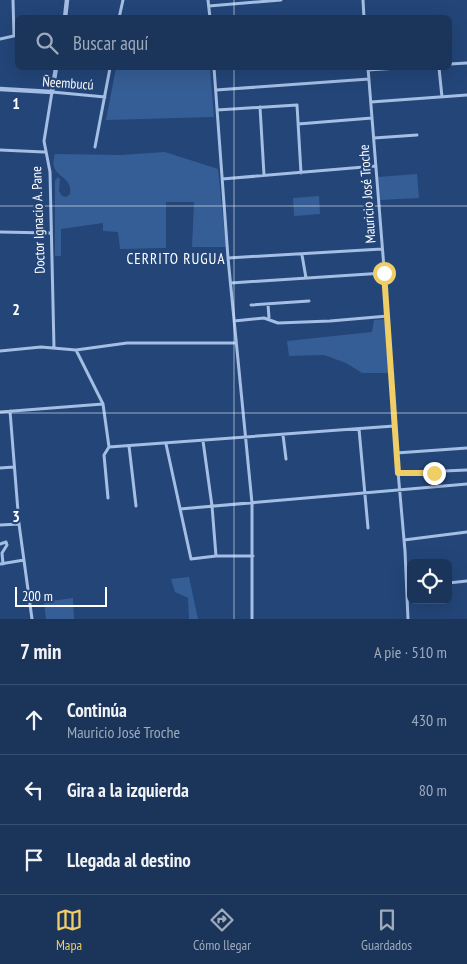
<!DOCTYPE html>
<html lang="es">
<head>
<meta charset="utf-8">
<style>
	body { margin:0; font-family:"PT Sans Narrow",sans-serif; background:#233c60; color:#f1f3f6 }
	.controls { position:absolute; right:15px; bottom:15px; display:grid; overflow:hidden; border-radius:8px; box-shadow:0 5px 20px #0002 }
	.controls button { width:45px; height:45px; display:grid; place-items:center; padding:0; border:0; border-bottom:1px solid #384f70; background:#1a345a; color:#f1f3f6; font:25px sans-serif }
	.scale { position:absolute; left:15px; bottom:12px; width:92px; box-sizing:border-box; padding-left:5px; border:2px solid #fff; border-top:0; font-size:14px; line-height:18px; white-space:nowrap; color:#fff; -webkit-text-stroke:4px #234578; paint-order:stroke }
	.stop { position:absolute; width:15px; height:15px; margin:-11px; border:4px solid #efcd67; border-radius:50%; background:#fff }
	.stop.end { background:#efcd67; border-color:#fff; box-shadow:0 1px 5px #0008 }
	.list { margin:0; padding:0; list-style:none }
	h2 { display:flex; justify-content:space-between; align-items:center; height:65px; margin:0; padding:0 20px; font-size:21px }
	h2 small { font-size:16px; font-weight:400; color:#9faabb }
	.list li { display:grid; grid-template-columns:32px 1fr auto; gap:15px; align-items:center; box-sizing:border-box; height:70px; padding:0 20px; border-top:1px solid #384f70 }
	.list b { display:block; font-size:19px; white-space:nowrap }
	.list p { margin:0; font-size:16px; white-space:nowrap; color:#9faabb }
	.list em { font-size:16px; font-style:normal; color:#9faabb }
	.icon { flex:none; width:28px; height:28px; fill:none; stroke:currentColor; stroke-width:2; stroke-linecap:round; stroke-linejoin:round }
	.map { position:relative; flex:none; width:467px; height:619px; overflow:hidden }
	.search { position:absolute; background:#1a345a; box-shadow:0 5px 20px #0002; left:15px; right:15px; top:15px; height:55px; display:flex; align-items:center; gap:12px; box-sizing:border-box; padding:0 18px; border-radius:8px; color:#9faabb; font-size:19px }
	.sheet { height:275px; background:#1a345a }
	nav { display:flex; justify-content:space-around; align-items:center; box-sizing:border-box; height:70px; border-top:1px solid #384f70; background:#1a345a; font-size:14px; color:#9faabb }
	nav a { display:grid; justify-items:center; gap:2px }
	nav .on { color:#efcd67 }
	.map>svg:first-child { display:block }
	.green { fill:#365e96 }
	.lines { fill:none; stroke-linecap:round; stroke-linejoin:round }
	.minor { stroke:#a4bee4; stroke-width:3 }
	.tertiary { stroke:#a4bee4; stroke-width:4.5 }
	.route { stroke:#efcd67; stroke-width:6 }
	.grid { fill:none; stroke:#fff; stroke-width:1; stroke-opacity:0.55 }
	.labels { text-anchor:middle; dominant-baseline:central; stroke-width:4.5; stroke-linejoin:round; paint-order:stroke }
	.street-label { font-size:14px; fill:#fff; stroke:#234578 }
	.neighbourhood-label { font-size:15px; letter-spacing:1px; fill:#fff; stroke:#234578 }
	.grid-label { font-size:16px; text-anchor:middle; font-weight:bold; fill:#fff; stroke:#234578; stroke-width:4.5; stroke-linejoin:round; paint-order:stroke }
</style>
</head>
<body>
<div class="map">
<svg width="467" height="619" viewBox="0 0 467 619">
	<rect width="100%" height="100%" fill="#234578"/>
	<path class="green" d="M116 68H210L214 117 106 120Z
		M165 152 218 169 226 247H192L194 202H166V248L120 249 118 232 103 231V223L61 229V256H55V181L58 177 60 179 59 191 62 196 66 197 70 194C73 173 47 179 55 154L121 155Z
		M417 174 419 198 380 200 378 177Z
		M319 196 320 214 294 216 293 198Z
		M386 319 389 373H362L346 363 324 355 289 356 287 341 372 332 374 320Z
		M189 577 198 619H189L188 598 175 592 171 579Z
		M73 598 74 619H46L44 602Z"/>
	<g class="lines">
		<path class="minor" d="M13 0 14 36
			M208 0 210 18
			M363 0 364 18
			M209 6 281 0
			M119 18 123 0
			M0 39 18 35
			M450 64 467 63
			M214 68 228 258 252 503V619
			M368 68 388 318 394 426 405 551 408 619
			M439 68 442 97
			M368 70 398 68
			M216 90 369 79
			M371 102 467 95
			M260 107 264 175
			M217 110 297 105 301 173
			M298 124 372 118
			M374 138 417 135
			M95 147 110 68
			M0 150 44 152
			M222 179 376 166
			M0 232 50 233
			M302 255 306 278
			M228 258 382 249
			M231 283 384 273
			M268 304 269 318
			M251 305 309 301
			M234 321 264 318 278 323 330 321 388 316
			M54 348 50 172 44 141 52 92 105 97
			M76 350 103 404 109 447 394 426
			M0 351 41 347 76 350 127 343H236
			M10 411 19 524 32 619
			M0 412 103 404
			M359 429 368 528
			M283 435 286 459
			M203 441 212 506 216 556
			M166 444 191 559 216 556H253
			M129 446 136 506
			M396 453 467 448
			M0 468 14 467
			M398 473 467 470
			M108 498 104 455 109 447
			M180 509 467 484
			M0 525 19 524
			M404 540 467 532
			M0 544 6 542 7 545 2 553 3 564
			M0 564 24 560
			M448 583 467 581"/>
		<path class="tertiary" d="M65 18 67 0
			M0 89 52 92 56 68"/>
	</g>
	<g class="lines">
		<path class="route" d="M384 273 398 473H434"/>
	</g>
	<path class="grid" d="M234 0V18M234 68V619M0 206H467M0 413H467"/>
	<g class="labels">
		<g class="street-label">
			<text transform="translate(68 83) rotate(4)">Ñeembucú</text>
			<text transform="translate(367 194) rotate(-94)">Mauricio José Troche</text>
			<text transform="translate(38 220) rotate(-92)">Doctor Ignacio A. Pane</text>
		</g>
		<g class="neighbourhood-label">
			<text x="176" y="258">CERRITO RUGUA</text>
		</g>
	</g>
	<g class="grid-label">
		<text x="16" y="109">1</text>
		<text x="16" y="315">2</text>
		<text x="16" y="522">3</text>
	</g>
</svg>
<div class="controls">
<button><svg class="icon" aria-label="locate" viewBox="0 0 24 24"><circle cx="12" cy="12" r="6"/><path d="M12 2v4M12 18v4M2 12h4M18 12h4"/></svg></button>
</div>
<div class="scale">200 m</div>
<div class="stop" style="left:384px;top:273px"></div>
<div class="stop end" style="left:434px;top:473px"></div>
<div class="search"><svg class="icon" aria-label="search" viewBox="0 0 24 24"><circle cx="10" cy="10" r="6"/><path d="M15 15l6 6"/></svg>Buscar aquí</div>
</div>
<section class="sheet">
<h2>7 min<small>A pie · 510 m</small></h2>
<ul class="list">
<li><svg class="icon" aria-label="ahead" viewBox="0 0 24 24"><path d="M12 20V5M6 11l6-6 6 6"/></svg><div><b>Continúa</b><p>Mauricio José Troche</p></div><em>430 m</em></li>
<li><svg class="icon" aria-label="left" viewBox="0 0 24 24"><path d="M17 20v-9H6M10 6l-5 5 5 5"/></svg><div><b>Gira a la izquierda</b></div><em>80 m</em></li>
<li><svg class="icon" aria-label="arrive" viewBox="0 0 24 24"><path d="M6 21V4h12l-3 4 3 4H6"/></svg><div><b>Llegada al destino</b></div></li>
</ul>
</section>
<nav>
<a class="on"><svg class="icon" aria-label="map" viewBox="0 0 24 24"><path d="M3 6l6-2 6 2 6-2v14l-6 2-6-2-6 2zM9 4v14M15 6v14"/></svg>Mapa</a>
<a><svg class="icon" aria-label="directions" viewBox="0 0 24 24"><path d="M12 3l9 9-9 9-9-9zM9 14v-3h6M13 9l2 2-2 2"/></svg>Cómo llegar</a>
<a><svg class="icon" aria-label="saved" viewBox="0 0 24 24"><path d="M7 4h10v16l-5-4-5 4z"/></svg>Guardados</a>
</nav>
</body>
</html>
